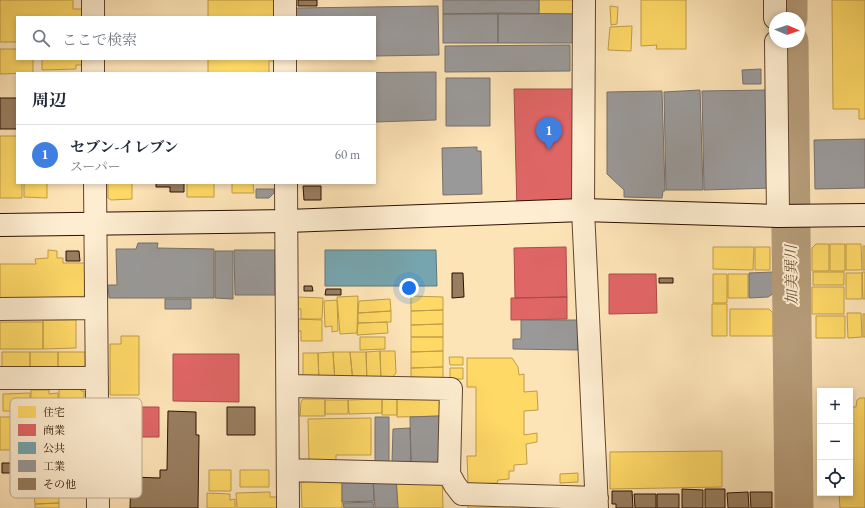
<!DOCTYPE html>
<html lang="ja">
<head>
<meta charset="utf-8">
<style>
	body { margin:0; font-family:"EB Garamond","Noto Serif JP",serif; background:#f6f6f7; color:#1f2937 }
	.controls { position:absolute; right:12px; bottom:12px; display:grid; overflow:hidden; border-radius:0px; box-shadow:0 2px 6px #0003 }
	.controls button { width:36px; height:36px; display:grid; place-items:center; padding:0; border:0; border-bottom:1px solid #e0e1e3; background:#fff; color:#1f2937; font:20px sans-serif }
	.compass { position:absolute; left:769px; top:12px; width:36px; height:36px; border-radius:50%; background:#fff; box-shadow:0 2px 6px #0003; rotate:92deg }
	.you { position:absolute; left:409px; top:288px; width:14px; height:14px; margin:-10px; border:3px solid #fff; border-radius:50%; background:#1a73e8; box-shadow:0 0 0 6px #1a73e833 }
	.badge { display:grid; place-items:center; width:26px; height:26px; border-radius:50%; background:#d93025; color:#fff; font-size:13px; font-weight:700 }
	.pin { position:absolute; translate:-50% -33px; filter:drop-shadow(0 1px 2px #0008) }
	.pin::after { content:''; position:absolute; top:21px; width:14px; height:12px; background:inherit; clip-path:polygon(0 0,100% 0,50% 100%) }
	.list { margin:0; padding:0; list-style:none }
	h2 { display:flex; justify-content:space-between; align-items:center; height:52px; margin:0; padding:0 16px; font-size:17px }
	h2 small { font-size:13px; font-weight:400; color:#747a83 }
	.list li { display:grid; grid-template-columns:26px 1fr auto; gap:12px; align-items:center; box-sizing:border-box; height:60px; padding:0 16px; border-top:1px solid #e0e1e3 }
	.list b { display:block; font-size:15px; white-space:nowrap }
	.list p { margin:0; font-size:13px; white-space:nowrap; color:#747a83 }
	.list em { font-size:13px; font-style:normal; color:#747a83 }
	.icon { flex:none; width:22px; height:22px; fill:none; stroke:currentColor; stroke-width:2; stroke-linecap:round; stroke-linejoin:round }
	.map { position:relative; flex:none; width:865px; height:508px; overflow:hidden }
	.search { position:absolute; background:#fff; box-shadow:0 2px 6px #0003; left:16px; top:16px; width:360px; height:44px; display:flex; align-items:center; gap:10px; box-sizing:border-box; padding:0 14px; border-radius:0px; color:#747a83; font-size:15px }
	.panel { position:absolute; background:#fff; box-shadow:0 2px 6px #0003; left:16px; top:72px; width:360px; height:112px; border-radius:0px }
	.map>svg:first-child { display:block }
	.homes { fill:#ffd966; stroke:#bf9d48 }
	.shops { fill:#e06666; stroke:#aa4c48 }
	.public { fill:#76a5af; stroke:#60787b }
	.industry { fill:#999; stroke:#78706b }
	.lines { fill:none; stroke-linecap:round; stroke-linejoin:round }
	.river { stroke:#b69c79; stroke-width:39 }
	.building { fill:#987e60; stroke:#2b1001 }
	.street-casing { stroke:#60452e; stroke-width:24 }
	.secondary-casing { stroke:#2b1001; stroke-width:24 }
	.street { stroke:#feedd0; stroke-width:22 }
	.secondary { stroke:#feedd0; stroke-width:22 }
	.labels { text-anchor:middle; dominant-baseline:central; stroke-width:4; stroke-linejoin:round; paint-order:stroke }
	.water-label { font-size:15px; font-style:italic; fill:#6a4f37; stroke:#feedd0 }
	.key { fill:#feedd0; stroke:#bfab92; stroke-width:1 }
	.key-label { font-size:11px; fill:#2b1001 }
</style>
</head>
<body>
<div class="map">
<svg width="865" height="508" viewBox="0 0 865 508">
	<rect width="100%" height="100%" fill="#fde4b7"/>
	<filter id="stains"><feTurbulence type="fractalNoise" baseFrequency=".005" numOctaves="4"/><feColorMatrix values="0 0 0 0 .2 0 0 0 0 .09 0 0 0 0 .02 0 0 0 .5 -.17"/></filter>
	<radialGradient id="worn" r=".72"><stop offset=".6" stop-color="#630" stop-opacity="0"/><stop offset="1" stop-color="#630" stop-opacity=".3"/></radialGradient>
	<path class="homes" d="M0 0H73V9H82V17H17V42H0Z
		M208 0H274L275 17H208Z
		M539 0H579V14H539Z
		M641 0H686V49H656L657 45 641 46Z
		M832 0H865V119H859V109H833Z
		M610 6 618 7 617 24 611 25Z
		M632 26 631 51 608 50 610 27Z
		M0 49H17V59H33V73L0 74Z
		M42 59H84V65H76V69L42 70Z
		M208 59H275V61H269V73H208Z
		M0 136H17V183H22V198H0Z
		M24 183H47V198L24 197Z
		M108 183H132V199L111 200 108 198Z
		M187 183H214V197H187Z
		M232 183H253L254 193H232Z
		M816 244H829V271H812V248Z
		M830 244H845V271H830Z
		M846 244H861L862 270H846Z
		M863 246H865V270H863Z
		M713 247H754L753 270 713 269Z
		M755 247H770V270H755Z
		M48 250 57 251V258H63V263H87V295H84V297L0 298V264H36L35 259 48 258Z
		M813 272H844V285H813Z
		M862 272H865V299H863Z
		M846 273H862V299H846Z
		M713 274H727V303H713Z
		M728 274H748V298H728Z
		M812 287H844V314H812Z
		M358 296 357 333 340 334 337 297Z
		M411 296 443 297V310L411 311Z
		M298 297 323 298 322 319H301V309H298Z
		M390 299 391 311 358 313 359 301Z
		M337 300 338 331 332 332V326L325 327 324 301Z
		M712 304H727V336H712Z
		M730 309H769L773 313V336H730Z
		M443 310V324L411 325V311Z
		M391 311V322L358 323V313Z
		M847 313H861L862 337 848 338Z
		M863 314H865V337H863Z
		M816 316H845V338H816Z
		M298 319 322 320V341H301V331H298Z
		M43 320H76V348L43 349Z
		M0 322H43V349H0Z
		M387 322 388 333 357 335 358 323Z
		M443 324V337H411V325Z
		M121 336H139V395H110V344H121Z
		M360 337H385V349L360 350Z
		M411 337H443V351L411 352Z
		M380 351 381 382H367L366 352Z
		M380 351H395L396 373 389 381 381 382Z
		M443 351V367L411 368V352Z
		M2 352H30V371H2Z
		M30 352H58V371H30Z
		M58 352H85V367H58Z
		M333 352 335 382H319L318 353Z
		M333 352H350L353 382H335Z
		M350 352H366L367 382H353Z
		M303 353H318L319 382H303Z
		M449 357H463V365H450Z
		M467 358H512L518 367 519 375 524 374V392L537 391 538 410 524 411V435L537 433V442L526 444 527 464 514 465V471H509V479L498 480 497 483 468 484 467 456H476V387H467Z
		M443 367V380H417L411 376V368Z
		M450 368H463V379H450Z
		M59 388H81V391H84V411H59Z
		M31 390H49V394L58 393V410L31 411Z
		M30 393V411H3V394Z
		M397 397V415H382V398Z
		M397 397H440L442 416 397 417Z
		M860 398H865V508H840L839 493H850V407H856L857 400Z
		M303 399H325V416H300L301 402Z
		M382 399V413L349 414 348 400Z
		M325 400H348V414H325Z
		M0 417H16V450H0Z
		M371 418V455H336V463H309L308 419Z
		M722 451V487L610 489V452Z
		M209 470H231V491H209Z
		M240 470H269V487H240Z
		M578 473V482L560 483V474Z
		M442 475 443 508H398L396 477Z
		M342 480V508H302L301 482Z
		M58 483 59 503 35 504 33 486Z
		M270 492V497H277V508H237L236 493Z
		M207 493 230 494V500L235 499V508H207Z
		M59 503V508H35V504Z
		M468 505 571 508H468Z"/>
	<path class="shops" d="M514 89H581L583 210 517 211Z
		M566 247 567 297 515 298 514 248Z
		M609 274H656L657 313 609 314Z
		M567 297V319L511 320V298Z
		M173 354H239V402L173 401Z
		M123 407H159V437H137L136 431H123Z"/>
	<path class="public" d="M325 250H436L437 286H325Z"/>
	<path class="industry" d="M443 0H539V14H443Z
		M438 6 439 55 375 56V17H296V8Z
		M498 13 579 14 580 43H498Z
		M498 13V43H443V14Z
		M570 45V71L445 72V46Z
		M761 69V84H743L742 70Z
		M436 72V120L375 122V73H316Z
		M446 78H490V126H446Z
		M700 90 703 190H666L664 92Z
		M769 90 773 188 704 190 702 91Z
		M662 91 665 191H663L662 198 624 197V190L607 174V92Z
		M865 139V188L815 189 814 140Z
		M477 147V151H481L482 194 443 195 442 148Z
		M256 189H274V193L269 198H256Z
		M138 243H158L157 248 214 249V298H109L108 285H117L116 249H136Z
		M234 250H275V295H235Z
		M215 251H233V299L215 298Z
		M773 272 774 293 768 297 749 298V273Z
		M165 299H191V309H165Z
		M521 320H579L578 350 513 349V339H521Z
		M439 416 442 462 411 463 410 417Z
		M375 417H389V464H375Z
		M410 428 411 463H392L393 429Z
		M396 477 398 508H375L373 479Z
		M373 479 374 501 342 502V480Z
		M373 502 374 508H344L343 503Z"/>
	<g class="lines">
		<path class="river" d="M788 0V18
			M789 42 794 508"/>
	</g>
	<path class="building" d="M298 0H317V6H298Z
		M0 98H17V129H0Z
		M156 183H184V192H170V187H156Z
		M303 186H321V200H304Z
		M66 251H79L80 261H66Z
		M452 273H463L464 297 452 298Z
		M659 278H673V283H659Z
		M304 286H312L313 291H304Z
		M326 289H341V295H325Z
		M227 407H255V435H227Z
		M168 411 196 412V435H199L198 508H130L131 477 160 478V470H167Z
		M2 463H19V473H2Z
		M682 489 703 490V508H682Z
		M705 489H725V508H705Z
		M612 491H632L633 508H616V504H612Z
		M748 492 749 508H728L727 493Z
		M750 492H772V508H751Z
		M634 494H656V508H635Z
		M657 494H679V508H657Z"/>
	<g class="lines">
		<g class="street-casing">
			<path id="street" d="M93 0V17
				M285 0V17
				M584 0 583 210 597 508
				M775 0V18
				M776 42 778 216
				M93 59V73
				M285 59V73
				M95 183 98 508
				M286 183 288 508
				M0 309 96 308
				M0 378H97
				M288 386 451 389 449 474 455 485 462 494 597 498
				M288 470 449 474"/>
		</g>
		<g class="secondary-casing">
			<path id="secondary" d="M0 225 287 221 583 210 778 216 865 215"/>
		</g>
		<use href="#street" class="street"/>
		<use href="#secondary" class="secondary"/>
	</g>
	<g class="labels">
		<g class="water-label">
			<text transform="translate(791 275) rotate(-91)">加美巽川</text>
		</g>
	</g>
	<rect x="10" y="398" width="132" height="100" rx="6" class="key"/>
	<rect x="18" y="406" width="18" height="12" fill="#ffd966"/>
	<rect x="18" y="424" width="18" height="12" fill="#e06666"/>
	<rect x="18" y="442" width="18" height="12" fill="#76a5af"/>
	<rect x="18" y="460" width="18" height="12" fill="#999"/>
	<rect x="18" y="478" width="18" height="12" fill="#987e60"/>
	<g class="key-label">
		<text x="43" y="416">住宅</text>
		<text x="43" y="434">商業</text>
		<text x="43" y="452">公共</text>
		<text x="43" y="470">工業</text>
		<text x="43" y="488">その他</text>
	</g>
	<rect width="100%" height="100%" filter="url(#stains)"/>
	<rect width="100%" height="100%" fill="url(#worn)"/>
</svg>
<div class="controls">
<button>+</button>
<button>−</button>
<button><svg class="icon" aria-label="locate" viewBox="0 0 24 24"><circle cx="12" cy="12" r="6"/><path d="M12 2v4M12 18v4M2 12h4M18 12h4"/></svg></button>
</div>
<svg class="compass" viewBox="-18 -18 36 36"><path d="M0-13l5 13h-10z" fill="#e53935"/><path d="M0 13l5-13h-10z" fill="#747a83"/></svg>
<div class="you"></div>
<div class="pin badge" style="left:549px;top:150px;background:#3f7fe0">1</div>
<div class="search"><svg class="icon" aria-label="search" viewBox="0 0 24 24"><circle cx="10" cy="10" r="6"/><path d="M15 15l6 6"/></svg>ここで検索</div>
<section class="panel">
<h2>周辺<small></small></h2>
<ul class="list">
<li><span class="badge" style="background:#3f7fe0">1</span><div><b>セブン-イレブン</b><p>スーパー</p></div><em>60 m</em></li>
</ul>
</section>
</div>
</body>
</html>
